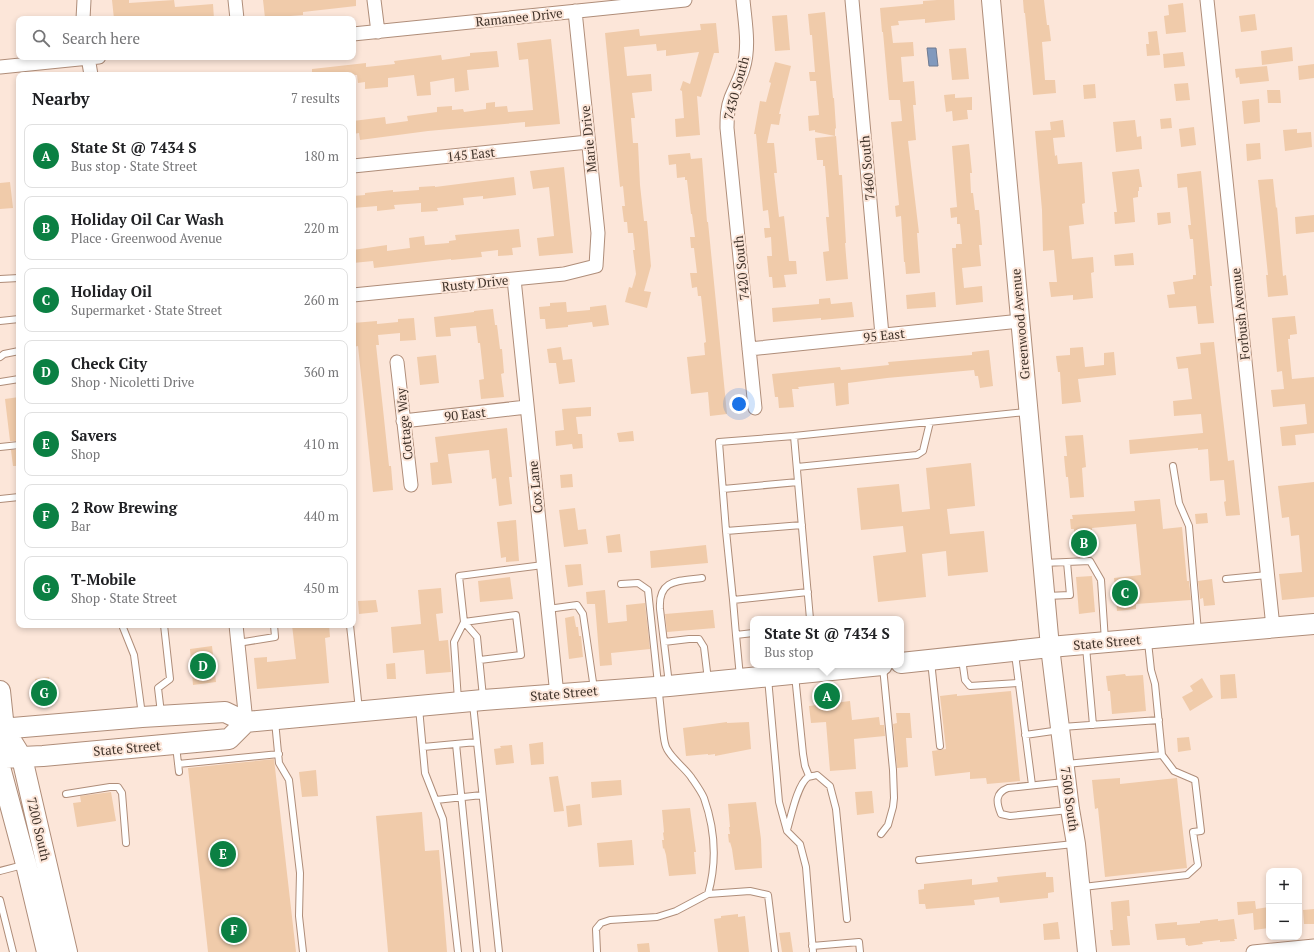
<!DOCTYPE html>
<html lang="en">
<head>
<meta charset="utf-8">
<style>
	body { margin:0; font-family:"PT Serif",serif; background:#f6f6f6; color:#202124 }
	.controls { position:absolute; right:12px; bottom:12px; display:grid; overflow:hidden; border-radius:8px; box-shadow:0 2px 6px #0003 }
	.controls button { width:36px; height:36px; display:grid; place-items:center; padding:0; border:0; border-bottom:1px solid #e0e0e0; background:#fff; color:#202124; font:20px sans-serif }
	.you { position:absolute; left:739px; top:404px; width:14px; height:14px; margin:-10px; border:3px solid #fff; border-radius:50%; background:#1a73e8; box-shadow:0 0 0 6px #1a73e833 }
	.badge { display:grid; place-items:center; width:26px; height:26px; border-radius:50%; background:#0b8043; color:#fff; font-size:13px; font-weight:700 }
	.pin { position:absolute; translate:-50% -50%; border:2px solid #fff; box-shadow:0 1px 4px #0006 }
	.popup { position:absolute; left:750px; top:616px; width:154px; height:52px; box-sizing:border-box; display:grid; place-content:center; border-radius:8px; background:#fff; filter:drop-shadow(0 1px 3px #0005); font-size:13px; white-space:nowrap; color:#757577 }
	.popup b { font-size:15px; color:#202124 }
	.popup::after { content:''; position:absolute; left:50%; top:100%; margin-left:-8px; border:8px solid transparent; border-top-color:#fff }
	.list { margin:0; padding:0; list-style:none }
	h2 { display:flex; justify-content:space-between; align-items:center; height:52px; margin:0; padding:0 16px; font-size:17px }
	h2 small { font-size:13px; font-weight:400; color:#757577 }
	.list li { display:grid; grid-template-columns:26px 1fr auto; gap:12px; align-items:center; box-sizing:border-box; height:64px; margin:0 8px 8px; padding:0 8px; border:1px solid #e0e0e0; border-radius:8px }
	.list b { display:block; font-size:15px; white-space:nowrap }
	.list p { margin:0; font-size:13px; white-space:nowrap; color:#757577 }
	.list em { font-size:13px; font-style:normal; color:#757577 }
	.icon { flex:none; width:22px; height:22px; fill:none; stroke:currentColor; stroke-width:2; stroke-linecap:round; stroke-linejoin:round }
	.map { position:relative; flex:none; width:1314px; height:952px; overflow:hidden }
	.search { position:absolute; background:#fff; box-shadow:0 2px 6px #0003; left:16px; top:16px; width:340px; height:44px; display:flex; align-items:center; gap:10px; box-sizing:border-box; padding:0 14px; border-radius:8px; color:#757577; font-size:15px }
	.panel { position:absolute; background:#fff; box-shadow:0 2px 6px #0003; left:16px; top:72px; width:340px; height:556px; border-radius:8px }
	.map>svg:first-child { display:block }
	.water { fill:#8199bd; stroke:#6e7a91 }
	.building { fill:#f0cbaa }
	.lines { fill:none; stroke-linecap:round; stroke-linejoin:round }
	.lane-casing { stroke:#af8d79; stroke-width:8 }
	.street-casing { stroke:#af8d79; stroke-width:15 }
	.secondary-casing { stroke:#af8d79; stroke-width:20 }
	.primary-casing { stroke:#af8d79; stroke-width:22 }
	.lane { stroke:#fff; stroke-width:6 }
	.street { stroke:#fff; stroke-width:13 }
	.secondary { stroke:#fff; stroke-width:18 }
	.primary { stroke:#fff; stroke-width:20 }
	.labels { text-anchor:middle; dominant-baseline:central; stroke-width:4; stroke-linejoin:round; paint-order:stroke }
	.street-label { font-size:13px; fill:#40332a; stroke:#fce6d9 }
</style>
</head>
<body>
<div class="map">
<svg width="1314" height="952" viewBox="0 0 1314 952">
	<rect width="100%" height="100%" fill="#fce6d9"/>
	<path class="water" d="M927 48H936L938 66H929Z"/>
	<path class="building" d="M112 0H129V3L174 0 175 7 213 4 214 19H164L163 17 142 19H114Z
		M263 0H356V6L303 12V15L265 18Z
		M937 0H954L955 20 925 23V19L898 21 899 25 891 26 893 43 913 42 914 56 901 57 903 82 914 81 916 105H913L916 140 908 141 919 233H917L920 273 906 274 905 262H904L901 216 896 217 895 206 899 205 891 122 902 121 900 100H889L883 32H882L880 8 923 4V1Z
		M1023 0H1044L1047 25H1049L1051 41 1042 42 1045 80H1055L1056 93 1033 95 1025 13H1024Z
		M1183 3 1186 32 1166 34 1164 16 1169 15 1168 5Z
		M825 12 833 98H834L836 128 835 129V136L815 132V130L809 131 808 116 819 115 816 81H810L809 72H815L812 35H810L808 14Z
		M1255 14 1257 30 1241 32 1239 16Z
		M787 15 790 50 775 51 772 16Z
		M716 23 719 53H714L701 97 697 96 700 135 676 137 675 119 684 118 682 91 680 90 683 81 690 84 699 52 666 56V50L657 51 656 44 624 47 627 76 651 74 652 91 632 93 635 118H631L633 143H638L640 185 644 221H647L651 266 644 291 651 292 647 308 625 302 629 287 632 288 636 274 633 250H635L633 233H628L627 222H624L622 206H625L623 186 620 187 605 33 639 29 640 36 701 30 700 24Z
		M1157 31 1160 55 1147 56 1146 44H1149L1148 32Z
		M551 39 560 124 525 127V122L428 131 360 140 359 133 353 134V121L385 117 386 124 408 121 407 116 437 112V107L452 106V110L463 109 464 112 486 109V103L495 102V107L507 106 508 112 533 110 528 59 519 60 517 43Z
		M1292 47 1293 61 1262 65 1261 51Z
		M966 48 969 79 952 80 949 49Z
		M497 51 499 67 467 70 469 90 455 92 454 78 430 82 431 95 417 96 414 75 388 78V87L365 89V82L358 83 357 75H312V69L366 63V67L395 64 394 61 441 55 442 60 470 56V53Z
		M1183 52 1185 66 1164 68 1163 54Z
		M775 62 791 66 779 114H781L779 125 771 124 767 143H774L777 173H774L779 217 784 216 789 261H796L797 274 784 275 786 287 773 288 772 277H769L767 256H772L771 237 765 238 764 228H770L768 210 763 211 756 134H754L760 101 766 102 771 83 769 82Z
		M1314 64V78L1299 80 1298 66Z
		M1267 66 1269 81 1240 84 1239 77 1236 78 1235 69Z
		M1188 83 1190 100 1176 101 1174 84Z
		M1095 84 1096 98 1084 99 1083 85Z
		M1267 90H1280L1281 103H1268Z
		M955 94V98L972 97V110H967L968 119 953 121 952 111 946 112 944 95Z
		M1259 99 1260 122 1244 124 1242 101Z
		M1171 118 1172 128 1161 129 1160 119Z
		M1063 120 1065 137 1053 138 1055 156 1057 155 1058 164 1082 162 1085 203 1082 204 1084 224 1069 226 1072 259 1093 257 1094 272 1091 273 1093 298 1073 300V295L1051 297 1049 282H1057L1054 250 1043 251 1042 210 1035 131 1051 130 1050 122Z
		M1135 120 1137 137 1141 136 1142 149 1116 152 1113 122Z
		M1194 127 1196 145 1181 147 1179 129Z
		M1297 129V133L1311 132 1312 147 1285 151 1283 130Z
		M836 136 839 175H842L846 243H845L848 279 826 281 823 252 829 251 826 217H829L825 166H823V160H817L815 138Z
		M1260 143 1261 159 1247 161 1246 144Z
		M969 144 972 173H970L971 193H973L975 210H979L982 245H979L981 266 962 268 964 288 982 286 983 302 956 305 952 248H956V244H962L960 224H957V217L951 218 950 208 957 207 952 146Z
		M690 153 691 159 702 158 707 222H708L727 414 710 416 708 392 691 394 687 357 705 355 704 343 706 342 701 296H698L697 287 692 288 690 273H697L694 248H691L690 237H695L692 214H691L687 180H685V177L677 178 676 164 669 165 668 155Z
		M564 167 573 253 539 256 537 238 554 236 549 187 533 189 530 171Z
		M1139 169 1142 187H1139V191H1138V197L1133 198 1135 222 1115 224 1114 212H1117L1112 172Z
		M1201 171 1212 286H1210L1214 323 1198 324 1196 306 1169 308 1167 295 1175 294 1173 282 1193 279V275H1196L1193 239H1190L1188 225H1191L1187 187 1178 188 1177 174Z
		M514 177 516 195 483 199V196L463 198 464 205 437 208 438 211 421 212V203L394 205 395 209 377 211V206L353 208V196L365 195V193L393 190V192L419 190V187L435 186V187Z
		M1273 179 1276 208 1277 207 1283 276 1286 275 1288 295 1268 297 1266 275H1268L1258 180Z
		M10 182 13 208 0 209V183Z
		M1170 212 1171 223 1158 225 1157 213Z
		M1314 215V232L1296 234 1295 217Z
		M519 229 521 247 512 248 513 255 498 256V250L481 252 482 257 451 260V259L374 268 373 261 353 263V250L387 245V251L410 248 409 238 424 236 425 245 449 243V241L456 240 455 235Z
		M1133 253 1134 265 1115 266 1114 255Z
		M935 292 936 307 907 309 906 295Z
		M830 298 831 304 852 302 854 317 821 320V318L773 322 772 308 819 304V299Z
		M566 302 567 312 590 310V307L606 305 609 325 593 327 592 322 568 325V327L546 329 545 319H540L539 307 550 306V303Z
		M493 309 495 325H497L500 349H502L504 373 501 374 504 397 481 399 479 380 484 379 480 343H478L476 326 450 328 451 336 436 337 434 317 474 312V311Z
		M1295 316 1297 334 1290 335V339H1288L1292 379 1314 377V433L1295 435 1296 445 1282 446 1280 427 1307 424 1305 404 1273 407 1271 390 1284 389 1282 371 1277 372 1272 318Z
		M414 318 416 340 400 341V333L378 335 379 345H376L383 409 389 466H391L393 490 373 492 358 346 353 347V323L377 321V324L398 322V319Z
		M1214 342 1228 461 1234 460 1240 515 1226 516 1224 502 1226 501 1224 480 1210 481 1208 449 1198 450V448L1130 454 1129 440 1203 433 1201 414 1174 416 1173 401 1192 399 1188 368 1178 369 1176 357 1201 354 1200 343Z
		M561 347 563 360 572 359 575 382 559 384 556 363H549L547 349Z
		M1083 347 1085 367 1104 365V353L1114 352 1116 375 1078 379 1081 402 1062 404 1060 372H1058L1056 356 1070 355V348Z
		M989 350 993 386 980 388 978 376H975L974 370 887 378 848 383 849 404 836 406 834 383 798 387 799 389H792L794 407 779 408 778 397H775L772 374 840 367 841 370 889 365 888 362 972 355V352Z
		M436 355 439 383 420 385 417 357Z
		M19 397V441H10L5 399Z
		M591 407V416L576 417 578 434H582L583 448 573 449 572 444 556 446 555 431 564 430 562 409Z
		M507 428 512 477H509L512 504 499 506 496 478 492 479 489 450 448 454 452 483 432 485 430 463 438 462 435 437Z
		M633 431 634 441 619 442 617 433Z
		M1083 435 1086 467 1082 468 1084 497 1070 498 1068 477H1066L1064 456H1067L1065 436Z
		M11 450H19V466H13Z
		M971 463 975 506 947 509 950 534 984 531 988 572 948 576 946 551 922 554 926 597 878 602 873 556 906 552 903 526 861 530 857 488 899 484 902 512 930 509 926 468Z
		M572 474 573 487 561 488 560 475Z
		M1314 482V597L1282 600 1279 574 1302 572 1299 535 1291 536 1289 517 1282 518 1278 486Z
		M1160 499 1163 529 1182 527 1187 581H1189L1191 600 1136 604V609L1117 611 1114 578 1141 575 1136 524 1092 528 1093 548 1075 549 1074 529H1071L1070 519H1073L1072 515 1135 511 1134 501Z
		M575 508 578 530 586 529 588 544 564 547 559 510Z
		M1207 513 1208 523 1196 524 1195 514Z
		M516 520 519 561 506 562V557L501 558 497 522Z
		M620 534 622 552 608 553 606 536Z
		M706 545 708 563 651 568 650 551Z
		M581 564 583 585 568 587 565 565Z
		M1092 576 1095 612 1079 614 1076 577Z
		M510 577 513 599 480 602 478 581Z
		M1212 579 1215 605 1204 606 1203 598 1200 599 1198 581Z
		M441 588 443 613 436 614 439 641 448 640 451 672 426 674 424 650 393 653 391 627 421 624 418 590Z
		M605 590 608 623 627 621 626 605 645 603 650 649 611 653 612 665 600 666 595 604H587L586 592Z
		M376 600 378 612 359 614 358 601Z
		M713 610 715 628 667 632 665 614Z
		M574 616 576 627H578L579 636H581L583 657 569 659 565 618Z
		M292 625H329L330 637 325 638 329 683 257 689 254 658 267 657V662L296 659Z
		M212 646 216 682 193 685 190 649Z
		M395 663 396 679H387L386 664Z
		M1125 674 1126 676 1143 675 1146 711 1112 714 1110 691H1108L1106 676Z
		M1235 674 1237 698 1221 699 1220 675Z
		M49 677 53 706 38 707 35 679Z
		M1202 678 1213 697 1190 711 1182 697 1193 691 1190 686Z
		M1011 691 1020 781 987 784 986 778 970 779V772L935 776 932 751 946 749 940 696 957 694V696Z
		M850 701 852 720 879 717 880 725H884L885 736 854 739 856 769 830 771 826 722 811 723 809 706Z
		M896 713H910L912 738H906L908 767 897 768 893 724 897 723Z
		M727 722V723L749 722 751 749 715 756V754L708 755V754L686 756 683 728Z
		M1189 737 1191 750 1178 752 1177 738Z
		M543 742 544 764 531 765 529 744Z
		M512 745 514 763 496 765 494 749 501 748 500 746Z
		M274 759 296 952H208L188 768Z
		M316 770 318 796 302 797 299 772Z
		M558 776 564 811 554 812 549 777Z
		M1120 778V784L1177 778 1187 868 1105 877 1098 808 1095 809 1092 780Z
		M621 780 622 795 592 798 591 782Z
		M872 791 874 813 857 815 855 792Z
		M111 792 116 821 77 827 73 803 81 802 80 796Z
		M756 802 761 839 762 868 735 870 732 849 730 842 729 843 728 834H730L729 827H730L728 804Z
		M580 804 582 825 568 827 566 806Z
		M690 808 696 852H694L696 874 669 876 666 855 664 848 663 849 662 840H664L663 833 664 832 662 810Z
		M422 812 425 851 439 850 447 952H388L376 816Z
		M632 840 634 865 599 867 597 843Z
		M1046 872V877H1053L1054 892 1048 893V898L1000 903 999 897 974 900 975 905 926 909 925 904H919L918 890 924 889V884L972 879V885L998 882 997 877Z
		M1129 900 1130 916H1127L1130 945 1112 946 1110 930H1113L1111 902Z
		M1255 901 1256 909 1269 907V928L1254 930 1253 913 1238 915 1237 902Z
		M1314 909V924H1304L1303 910Z
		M738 914V917L745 916 749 952H718L714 919 721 918V916Z
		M1218 919V921L1234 919 1237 939H1234L1235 941 1220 942V940L1202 942 1203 944 1188 946V945H1186L1185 938 1157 940 1155 924 1177 922V925L1200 923V921Z
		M1058 922 1060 939 1044 940 1043 924Z
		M790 932 793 952H782L779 933Z
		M649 943 650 952H638L637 944Z"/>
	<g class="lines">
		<g class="lane-casing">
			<path id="lane" d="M0 279 19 278
				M0 321 19 319
				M0 357 4 354 19 351
				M0 382 19 379
				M794 436 810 619
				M0 447 19 445
				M1173 466 1179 503 1189 526 1198 632
				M797 467 917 455 923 451 930 422
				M723 489 798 482
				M0 499 19 497
				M802 525 726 531 719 442 794 436 1026 412
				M726 531 733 600
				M1043 563 1090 561 1101 580 1105 641
				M1226 579 1267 575
				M1046 596 1070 595 1067 562
				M548 609 577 605 583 614 594 689
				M464 622 516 615 521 655 480 660
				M464 622 477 637 483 697
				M122 625 134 655 142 715
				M350 625 359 710
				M736 635 733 600 808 592
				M664 642 689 639H699L704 647 708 680
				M238 643 275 637 274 625
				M1086 647 1093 725
				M1015 654 1032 785
				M962 659 965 680 970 686 1019 683
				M931 661 940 746
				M795 675 803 754 805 766 809 776
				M740 677 736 635 753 633
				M768 678 779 802 787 831 800 844 806 867 813 952
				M669 684 660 609C658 579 678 581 702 578
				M458 700 454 642 464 622 459 576 543 565
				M473 704 499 952
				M419 708 425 773 443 819 458 952
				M161 713 158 688 170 679 164 625
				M275 721 279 763 289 780 300 873 299 916 303 952
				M1062 727 1159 720
				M1025 735 1060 730
				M456 744 477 952
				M176 746 179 772
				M423 747 477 742
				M178 764 279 754
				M1066 764 1162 755 1155 684 1151 670 1148 642
				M1064 782 1008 788C995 793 996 802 1001 814L1010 816 1069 810
				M66 794 110 787H118L122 793 126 843
				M436 800 482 795
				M787 830C791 817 797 785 808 777 811 776 814 776 817 775L830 786 836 809 847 919
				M881 834 888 825 893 807 894 798 893 770 883 667
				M919 860 1074 844
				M0 871 23 865
				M1083 887 1187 875 1198 865 1193 832 1201 831 1195 780 1174 771 1162 755
				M708 894 750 891 768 895 775 952
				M0 900 13 952
				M812 946 859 942 860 952
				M597 952 596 929 601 923 610 920 657 917 676 911 708 894C717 862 715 829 704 798 701 791 695 783 691 777 684 767 673 760 667 749 664 744 664 737 663 731L648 590 638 583 621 584"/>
		</g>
		<g class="street-casing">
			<path id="street" d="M235 0 237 19
				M374 0 378 32
				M743 0C745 22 750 47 743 69 740 79 735 88 731 98 727 108 727 118 727 128L755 408
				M852 0 882 335
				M1207 0 1273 627
				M83 19 84 0
				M353 34 685 0
				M88 57 91 75
				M0 67 99 57
				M353 166 588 142
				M514 279 557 695
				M353 295 564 274 596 266 598 233 575 11
				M749 349 1020 321
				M397 362 411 485
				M403 421 527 407
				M236 625 246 722
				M1253 952 1314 946"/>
		</g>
		<g class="secondary-casing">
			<path id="secondary" d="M991 0 1050 647 1070 809 1076 844 1087 952"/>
		</g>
		<g class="primary-casing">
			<path id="primary" d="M901 663 1050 647 1314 624
				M0 691 4 729 1 741
				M0 729 142 717 225 712 246 722 483 700 669 686 882 665
				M4 729 22 758 67 952
				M0 758 43 756 229 739 246 722
				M0 767 26 864 47 952"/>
		</g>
		<use href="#lane" class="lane"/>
		<use href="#street" class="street"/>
		<use href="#secondary" class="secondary"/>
		<use href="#primary" class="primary"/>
	</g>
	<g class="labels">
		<g class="street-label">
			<text transform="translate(519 17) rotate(-6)">Ramanee Drive</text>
			<text transform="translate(736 88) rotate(-75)">7430 South</text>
			<text transform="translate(588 139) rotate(-96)">Marie Drive</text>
			<text transform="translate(471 154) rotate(-6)">145 East</text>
			<text transform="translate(867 168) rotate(-95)">7460 South</text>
			<text transform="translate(741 268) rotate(-96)">7420 South</text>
			<text transform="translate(475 283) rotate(-6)">Rusty Drive</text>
			<text transform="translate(1240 314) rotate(-96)">Forbush Avenue</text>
			<text transform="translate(1020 324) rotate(-95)">Greenwood Avenue</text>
			<text transform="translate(884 335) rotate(-6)">95 East</text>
			<text transform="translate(465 414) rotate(-6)">90 East</text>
			<text transform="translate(404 424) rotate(-96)">Cottage Way</text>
			<text transform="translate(535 487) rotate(-96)">Cox Lane</text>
			<text transform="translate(1107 642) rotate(-5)">State Street</text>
			<text transform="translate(564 693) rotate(-5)">State Street</text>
			<text transform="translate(127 748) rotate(-5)">State Street</text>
			<text transform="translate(1070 799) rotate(82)">7500 South</text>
			<text transform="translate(39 829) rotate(77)">7200 South</text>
		</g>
	</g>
</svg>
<div class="controls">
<button>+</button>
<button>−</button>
</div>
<div class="you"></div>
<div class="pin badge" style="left:827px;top:696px">A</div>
<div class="popup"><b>State St @ 7434 S</b>Bus stop</div>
<div class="pin badge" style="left:1084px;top:543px">B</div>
<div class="pin badge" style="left:1125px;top:593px">C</div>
<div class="pin badge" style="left:203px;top:666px">D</div>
<div class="pin badge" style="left:223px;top:854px">E</div>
<div class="pin badge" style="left:234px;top:930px">F</div>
<div class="pin badge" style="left:44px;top:693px">G</div>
<div class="search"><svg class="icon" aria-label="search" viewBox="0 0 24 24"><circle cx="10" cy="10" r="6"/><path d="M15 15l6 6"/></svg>Search here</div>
<section class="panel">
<h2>Nearby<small>7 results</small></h2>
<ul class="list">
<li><span class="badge">A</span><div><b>State St @ 7434 S</b><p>Bus stop · State Street</p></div><em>180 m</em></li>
<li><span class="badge">B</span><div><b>Holiday Oil Car Wash</b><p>Place · Greenwood Avenue</p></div><em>220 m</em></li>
<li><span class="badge">C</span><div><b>Holiday Oil</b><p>Supermarket · State Street</p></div><em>260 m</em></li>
<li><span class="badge">D</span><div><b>Check City</b><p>Shop · Nicoletti Drive</p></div><em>360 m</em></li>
<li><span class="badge">E</span><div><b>Savers</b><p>Shop</p></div><em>410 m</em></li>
<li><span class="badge">F</span><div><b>2 Row Brewing</b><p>Bar</p></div><em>440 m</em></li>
<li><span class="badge">G</span><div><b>T-Mobile</b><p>Shop · State Street</p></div><em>450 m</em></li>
</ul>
</section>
</div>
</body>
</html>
